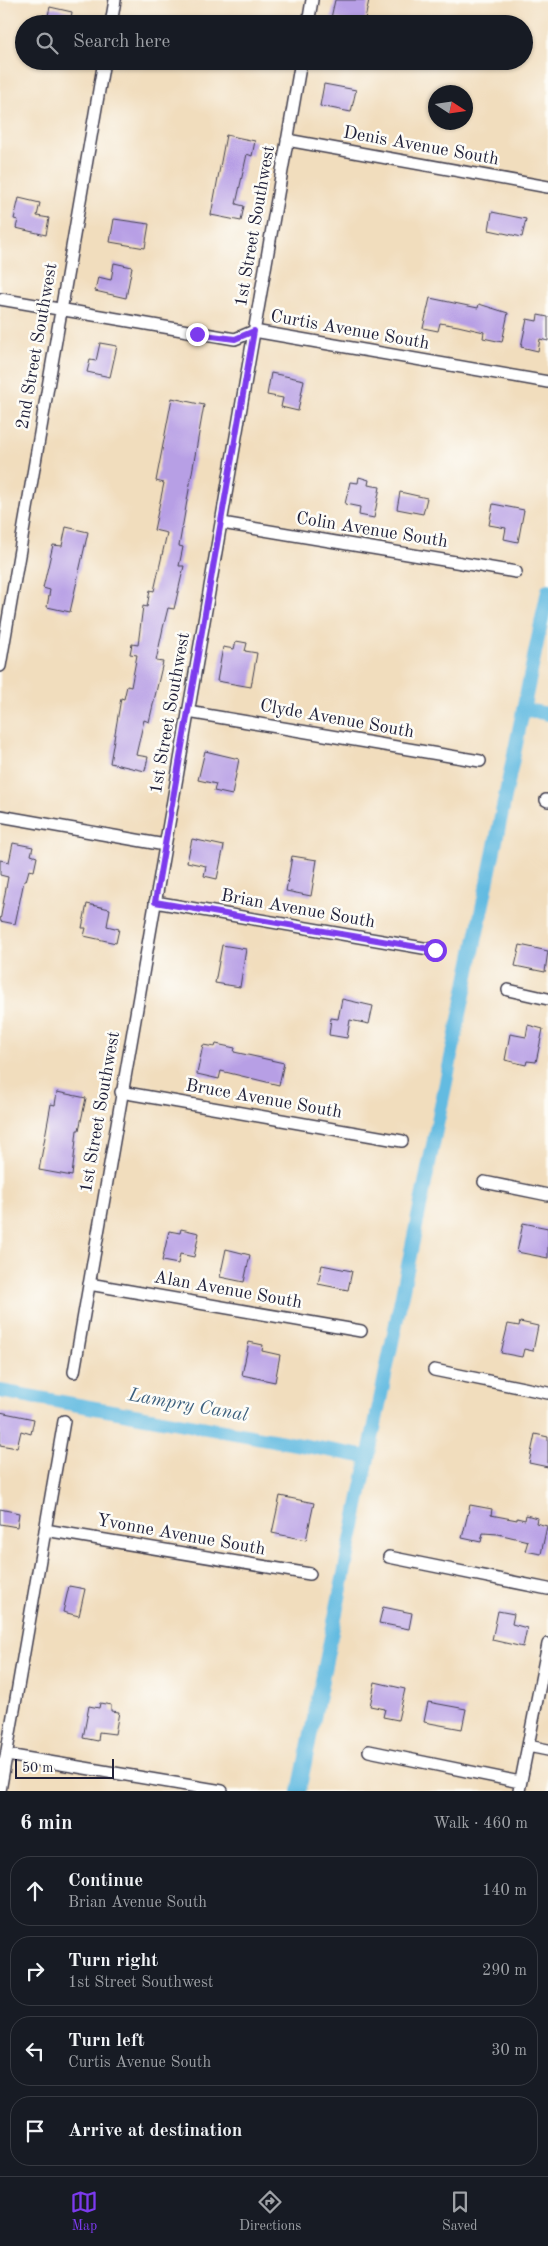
<!DOCTYPE html>
<html lang="en">
<head>
<meta charset="utf-8">
<style>
	body { margin:0; font-family:"Old Standard TT",serif; background:#242831; color:#f1f3f6 }
	.compass { position:absolute; left:428px; top:85px; width:45px; height:45px; border-radius:50%; background:#171b24; box-shadow:0 1px 4px #0004; rotate:102deg }
	.scale { position:absolute; left:15px; bottom:12px; width:99px; box-sizing:border-box; padding-left:5px; border:2px solid #22223b; border-top:0; font-size:14px; line-height:18px; white-space:nowrap; color:#22223b; -webkit-text-stroke:4px #fdfcf7; paint-order:stroke }
	.stop { position:absolute; width:15px; height:15px; margin:-11px; border:4px solid #7c3aed; border-radius:50%; background:#fff }
	.stop.end { background:#7c3aed; border-color:#fff; box-shadow:0 1px 5px #0008 }
	.list { margin:0; padding:0; list-style:none }
	h2 { display:flex; justify-content:space-between; align-items:center; height:65px; margin:0; padding:0 20px; font-size:21px }
	h2 small { font-size:16px; font-weight:400; color:#9ea1a6 }
	.list li { display:grid; grid-template-columns:32px 1fr auto; gap:15px; align-items:center; box-sizing:border-box; height:70px; margin:0 10px 10px; padding:0 10px; border:1px solid #363941; border-radius:20px }
	.list b { display:block; font-size:19px; white-space:nowrap }
	.list p { margin:0; font-size:16px; white-space:nowrap; color:#9ea1a6 }
	.list em { font-size:16px; font-style:normal; color:#9ea1a6 }
	.icon { flex:none; width:28px; height:28px; fill:none; stroke:currentColor; stroke-width:2; stroke-linecap:round; stroke-linejoin:round }
	.map { position:relative; flex:none; width:548px; height:1791px; overflow:hidden }
	.search { position:absolute; background:#171b24; box-shadow:0 1px 4px #0004; left:15px; right:15px; top:15px; height:55px; display:flex; align-items:center; gap:12px; box-sizing:border-box; padding:0 18px; border-radius:28px; color:#9ea1a6; font-size:19px }
	.sheet { height:385px; background:#171b24 }
	nav { display:flex; justify-content:space-around; align-items:center; box-sizing:border-box; height:70px; border-top:1px solid #363941; background:#171b24; font-size:14px; color:#9ea1a6 }
	nav a { display:grid; justify-items:center; gap:2px }
	nav .on { color:#7c3aed }
	.map>svg:first-child { display:block }
	.lines { fill:none; stroke-linecap:round; stroke-linejoin:round }
	.canal { stroke:#64bbe1; stroke-width:14 }
	.building { fill:#b79fe5 }
	.street-casing { stroke:#413e4e; stroke-width:14 }
	.street { stroke:#fff; stroke-width:11 }
	.route { stroke:#7c3aed; stroke-width:6 }
	.labels { text-anchor:middle; dominant-baseline:central; stroke-width:5; stroke-linejoin:round; paint-order:stroke }
	.street-label { font-size:18px; fill:#22223b; stroke:#fdfcf7 }
	.water-label { font-size:19px; font-style:italic; fill:#3c5f7d; stroke:#fdfcf7 }
</style>
</head>
<body>
<div class="map">
<svg width="548" height="1791" viewBox="0 0 548 1791">
	<rect width="100%" height="100%" fill="#fdfcf7"/>
	<filter id="ink" filterUnits="userSpaceOnUse"><feTurbulence type="fractalNoise" baseFrequency=".02" numOctaves="2"/><feDisplacementMap in="SourceGraphic" scale="10" xChannelSelector="R" yChannelSelector="G"/><feConvolveMatrix kernelMatrix="1 2 1 2 8 2 1 2 1" color-interpolation-filters="sRGB"/></filter>
	<filter id="wash" filterUnits="userSpaceOnUse"><feTurbulence type="fractalNoise" baseFrequency=".0096" numOctaves="4" result="noise"/><feDisplacementMap in="SourceGraphic" scale="20" xChannelSelector="R" yChannelSelector="G"/><feGaussianBlur stdDeviation="1.12" result="paint"/><feColorMatrix in="noise" values="0 0 0 0 0 0 0 0 0 0 0 0 0 0 0 0 0 1.4 0 .05"/><feComposite in="paint" operator="in"/></filter>
	<g filter="url(#wash)">
		<rect width="100%" height="100%" fill="#f1ddbd"/>
		<g class="lines">
			<path class="canal" d="M523 709 548 714
				M0 1391 368 1457
				M299 1791 548 590"/>
		</g>
		<g id="blocks">
			<path class="building" d="M335 0H369L364 24 331 18Z
				M50 7 72 12 70 24H46Z
				M324 84 356 90 351 112 320 106Z
				M226 135 255 141 252 156 247 154 236 204 244 206 241 221 211 215Z
				M19 198 40 203 37 216 49 218 46 235 16 228 18 220 14 219Z
				M492 212 526 219 522 237 489 230Z
				M114 219 149 224 145 248 110 242Z
				M114 263 132 267 126 298 95 291 98 277 111 280Z
				M430 298 478 308 479 304 508 313 502 342 483 338 484 332 458 326 440 323 438 331 423 328Z
				M538 315 548 317V341L540 339 538 351 521 347 527 319 537 321Z
				M100 343 117 346 110 377 87 372 90 360 96 361Z
				M271 373 304 380 298 411 281 407 283 398 267 395Z
				M172 398 204 405 179 546 183 547 179 566H184L174 609 168 608 163 628 156 661 163 662 149 722 144 720 136 755 148 757 145 771 110 763 121 698 124 699 127 686 131 687 137 655 130 654 132 644 138 645 143 606 147 607 150 590 154 591 167 533 154 530 164 483 156 481Z
				M359 477 369 480 368 485 380 487 374 518 359 515 360 507 345 504 350 482 358 483Z
				M400 492 427 498 423 514 397 509Z
				M493 504 524 510 518 542 504 539 506 528 489 525Z
				M66 527 88 532 70 612 47 607 50 590 43 588 53 545 62 546Z
				M236 641 247 643 245 651 257 653 251 687 217 681 223 647 234 649Z
				M205 751 239 759 232 795 214 791 216 784 198 780Z
				M192 839 224 846 217 879 204 876 206 866 187 862Z
				M13 843 33 847 31 855 37 857 34 871 29 870 26 881H24L15 924 0 921 8 877 0 875V860L9 862Z
				M292 856 317 860 311 896 286 891Z
				M87 904 110 909 107 926 119 929 116 943 84 936 86 928H82Z
				M222 945 246 949 240 987 215 983Z
				M520 945 548 951 545 972 515 966Z
				M342 999 373 1006 369 1024 350 1020 347 1038 329 1035 331 1018 338 1019Z
				M528 1025 543 1029 536 1062 527 1061 526 1065 505 1060 510 1034 526 1037Z
				M216 1044 235 1048 234 1052 284 1063 279 1085 221 1071 219 1079 197 1074 203 1045 215 1047Z
				M57 1092 86 1098 79 1130H77L72 1176 39 1170 51 1104 55 1105Z
				M523 1223 548 1228V1258L517 1252Z
				M181 1229 199 1233 194 1257 180 1254 178 1264 162 1261 169 1231 180 1233Z
				M226 1249 250 1255 244 1282 220 1277Z
				M322 1265 352 1271 348 1290 318 1284Z
				M520 1322 538 1326 533 1351 524 1349 522 1357 501 1353 508 1324 519 1326Z
				M249 1342 263 1345 262 1351 280 1355 275 1382 242 1375Z
				M0 1412 34 1419 31 1434 21 1431 17 1448 0 1445Z
				M535 1434 548 1437V1467L529 1463Z
				M280 1496 314 1503 306 1540 272 1533Z
				M470 1505 492 1509 491 1515 517 1520V1518L525 1520 526 1515 537 1518 536 1523 547 1526 541 1554 525 1551 528 1541 498 1534 483 1533 481 1542 462 1538Z
				M0 1509 19 1513 17 1527 0 1524Z
				M69 1586 85 1589 79 1616 63 1612Z
				M383 1607 412 1613 409 1629 379 1623Z
				M498 1611 514 1614 512 1624 527 1628 523 1647 492 1640Z
				M375 1682 405 1689 398 1720 383 1717 385 1709 370 1706Z
				M428 1702 466 1709 462 1729 424 1722Z
				M100 1703 111 1705V1711L119 1712 115 1734 99 1732 98 1741 83 1738 89 1706 99 1708Z"/>
		</g>
	</g>
	<g filter="url(#ink)">
		<use href="#blocks" fill-opacity="0" stroke="#413e4e" stroke-width="1"/>
		<g class="lines">
			<g class="street-casing">
				<path id="street" d="M111 24 115 0
					M308 24 312 0
					M287 140 548 187
					M0 299 235 339 254 331 548 382
					M222 523 516 572
					M0 666 104 61
					M188 712 480 761
					M546 800 548 801
					M0 816 165 845
					M155 902 435 950
					M508 990 548 999
					M121 1092 402 1141
					M484 1182 548 1195
					M89 1284 361 1331
					M434 1370 548 1393
					M74 1372 301 61
					M45 1530 310 1574
					M389 1557 548 1589
					M528 1746 548 1750
					M369 1751 520 1782
					M7 1755 222 1791
					M0 1791 64 1421
					M519 1791 548 1644"/>
			</g>
			<use href="#street" class="street"/>
		</g>
	</g>
	<g class="lines" filter="url(#ink)">
		<path class="route" d="M197 334 235 339 254 331 155 902 435 950"/>
	</g>
	<g class="labels">
		<g class="street-label">
			<text transform="translate(421 146) rotate(10)">Denis Avenue South</text>
			<text transform="translate(255 226) rotate(-80)">1st Street Southwest</text>
			<text transform="translate(350 330) rotate(10)">Curtis Avenue South</text>
			<text transform="translate(37 346) rotate(-80)">2nd Street Southwest</text>
			<text transform="translate(372 530) rotate(9)">Colin Avenue South</text>
			<text transform="translate(170 713) rotate(-80)">1st Street Southwest</text>
			<text transform="translate(337 719) rotate(10)">Clyde Avenue South</text>
			<text transform="translate(298 909) rotate(10)">Brian Avenue South</text>
			<text transform="translate(264 1099) rotate(10)">Bruce Avenue South</text>
			<text transform="translate(100 1112) rotate(-80)">1st Street Southwest</text>
			<text transform="translate(228 1290) rotate(10)">Alan Avenue South</text>
			<text transform="translate(181 1535) rotate(10)">Yvonne Avenue South</text>
		</g>
		<g class="water-label">
			<text transform="translate(188 1406) rotate(10)">Lampry Canal</text>
		</g>
	</g>
</svg>
<svg class="compass" viewBox="-18 -18 36 36"><path d="M0-13l5 13h-10z" fill="#e53935"/><path d="M0 13l5-13h-10z" fill="#9ea1a6"/></svg>
<div class="scale">50 m</div>
<div class="stop" style="left:435px;top:950px"></div>
<div class="stop end" style="left:197px;top:334px"></div>
<div class="search"><svg class="icon" aria-label="search" viewBox="0 0 24 24"><circle cx="10" cy="10" r="6"/><path d="M15 15l6 6"/></svg>Search here</div>
</div>
<section class="sheet">
<h2>6 min<small>Walk · 460 m</small></h2>
<ul class="list">
<li><svg class="icon" aria-label="ahead" viewBox="0 0 24 24"><path d="M12 20V5M6 11l6-6 6 6"/></svg><div><b>Continue</b><p>Brian Avenue South</p></div><em>140 m</em></li>
<li><svg class="icon" aria-label="right" viewBox="0 0 24 24"><path d="M7 20v-9h11M14 6l5 5-5 5"/></svg><div><b>Turn right</b><p>1st Street Southwest</p></div><em>290 m</em></li>
<li><svg class="icon" aria-label="left" viewBox="0 0 24 24"><path d="M17 20v-9H6M10 6l-5 5 5 5"/></svg><div><b>Turn left</b><p>Curtis Avenue South</p></div><em>30 m</em></li>
<li><svg class="icon" aria-label="arrive" viewBox="0 0 24 24"><path d="M6 21V4h12l-3 4 3 4H6"/></svg><div><b>Arrive at destination</b></div></li>
</ul>
</section>
<nav>
<a class="on"><svg class="icon" aria-label="map" viewBox="0 0 24 24"><path d="M3 6l6-2 6 2 6-2v14l-6 2-6-2-6 2zM9 4v14M15 6v14"/></svg>Map</a>
<a><svg class="icon" aria-label="directions" viewBox="0 0 24 24"><path d="M12 3l9 9-9 9-9-9zM9 14v-3h6M13 9l2 2-2 2"/></svg>Directions</a>
<a><svg class="icon" aria-label="saved" viewBox="0 0 24 24"><path d="M7 4h10v16l-5-4-5 4z"/></svg>Saved</a>
</nav>
</body>
</html>
